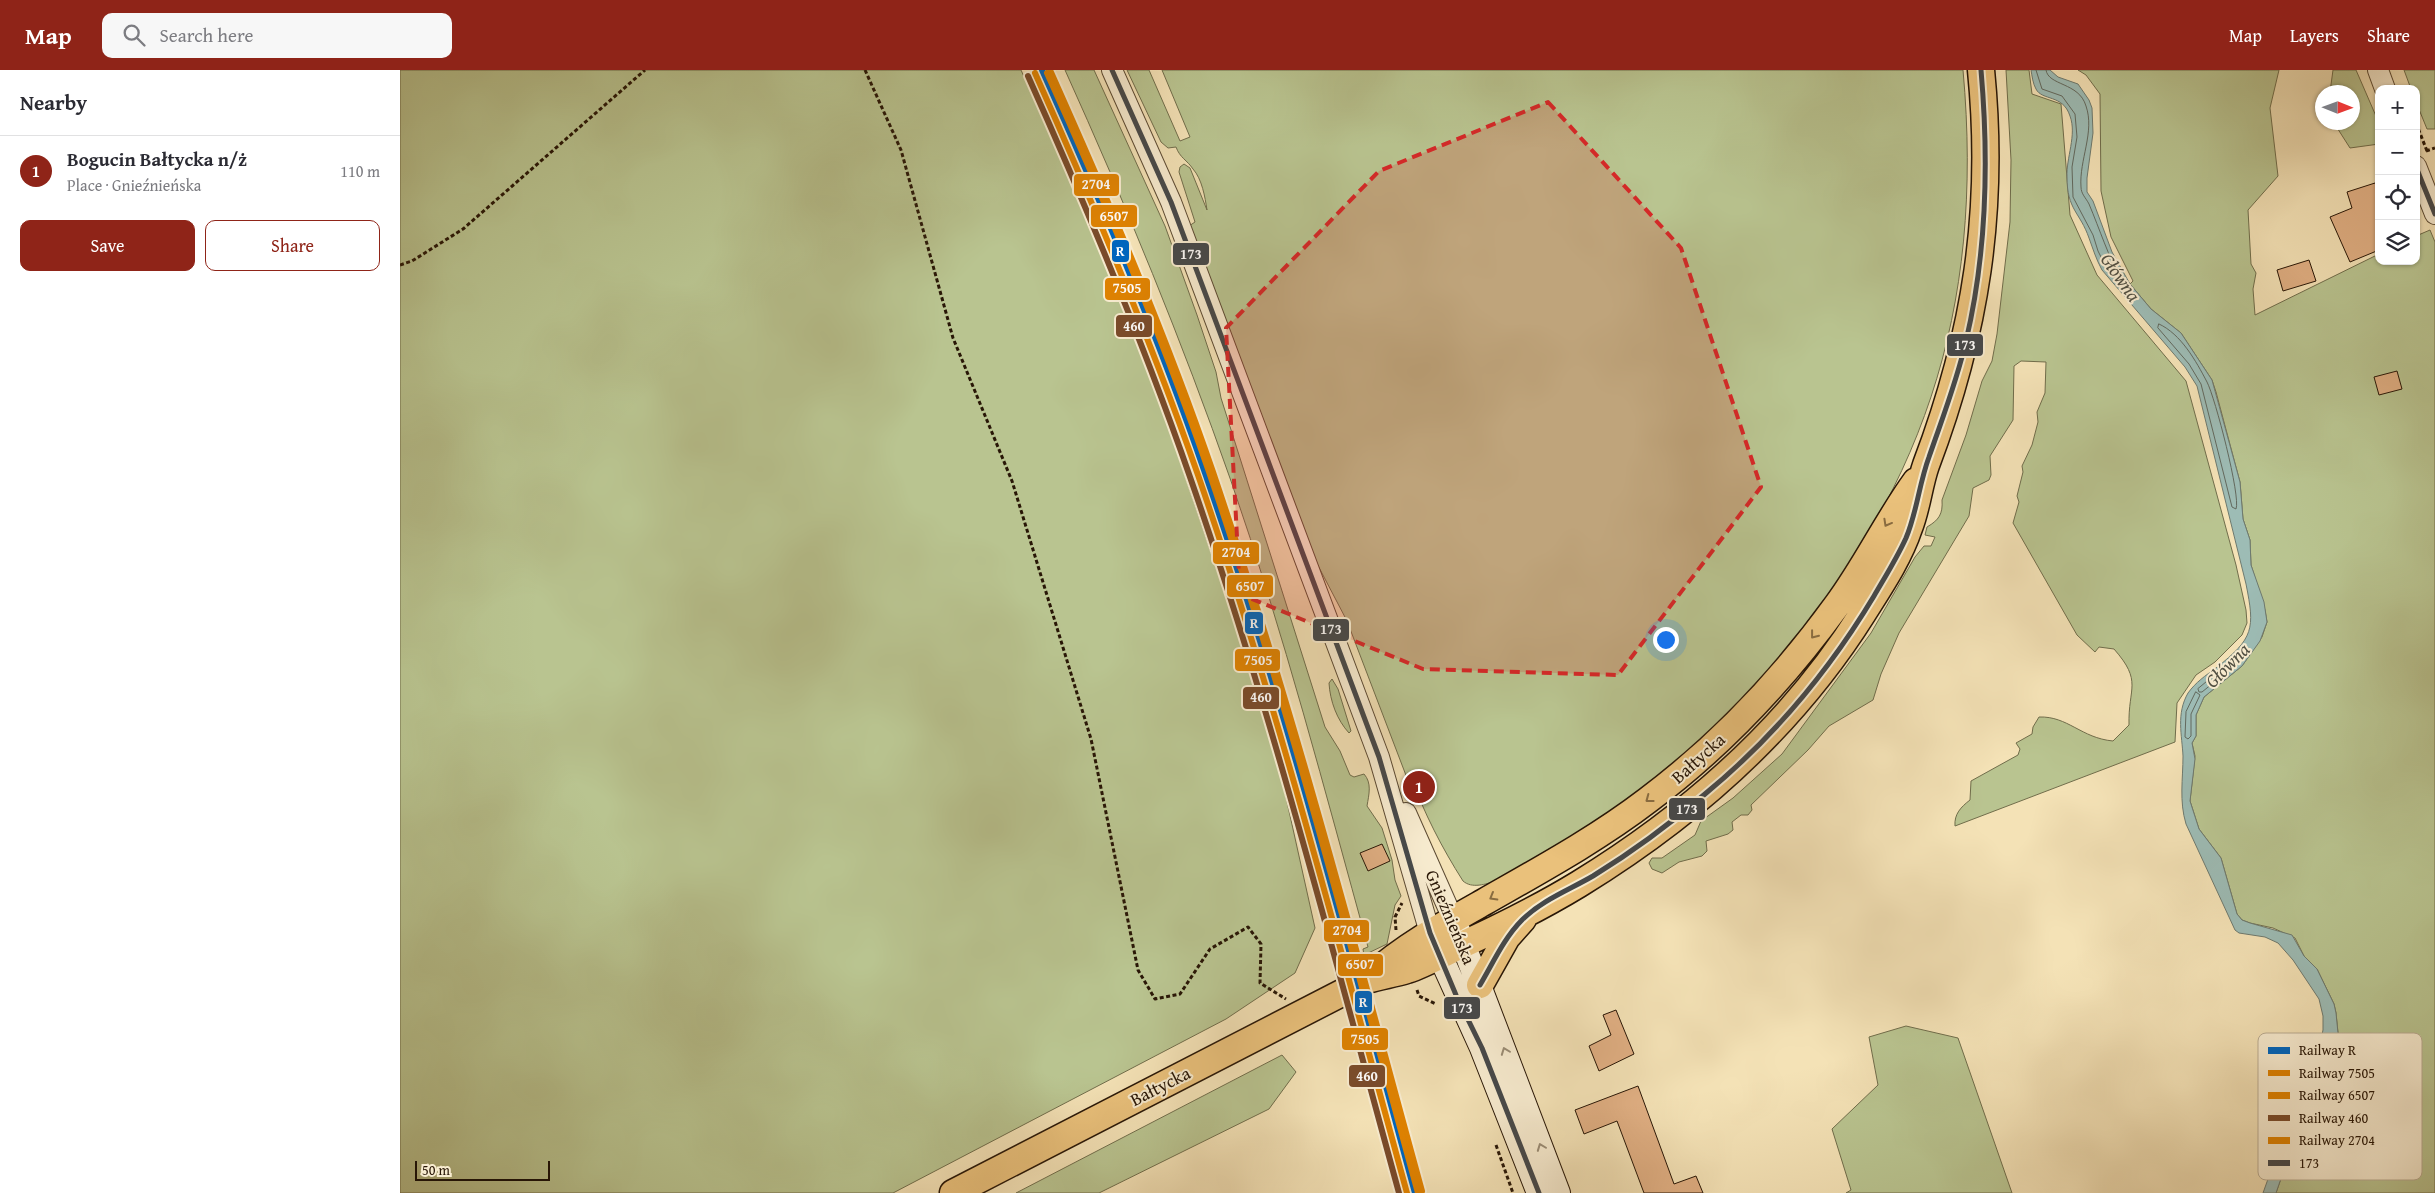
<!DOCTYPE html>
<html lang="en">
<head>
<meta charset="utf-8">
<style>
	body { margin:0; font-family:"Gentium Book Plus",serif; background:#f7f7f7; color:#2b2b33 }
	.controls { position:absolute; right:15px; top:15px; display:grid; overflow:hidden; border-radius:10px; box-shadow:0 1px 4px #0004 }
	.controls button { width:45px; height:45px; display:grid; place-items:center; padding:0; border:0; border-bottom:1px solid #e1e1e2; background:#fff; color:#2b2b33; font:25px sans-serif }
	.compass { position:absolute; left:1915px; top:15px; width:45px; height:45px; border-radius:50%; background:#fff; box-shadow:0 1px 4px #0004; rotate:91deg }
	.scale { position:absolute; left:15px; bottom:12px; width:135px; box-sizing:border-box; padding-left:5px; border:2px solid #281606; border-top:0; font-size:14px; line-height:18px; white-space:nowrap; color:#281606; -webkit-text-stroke:4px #f8ecd0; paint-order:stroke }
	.you { position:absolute; left:1265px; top:569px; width:18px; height:18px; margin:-12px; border:4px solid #fff; border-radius:50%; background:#1a73e8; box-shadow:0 0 0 8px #1a73e833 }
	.badge { display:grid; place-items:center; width:32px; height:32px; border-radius:50%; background:#8f2418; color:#fff; font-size:16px; font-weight:700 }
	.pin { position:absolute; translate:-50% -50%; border:2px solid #fff; box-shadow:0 1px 5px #0006 }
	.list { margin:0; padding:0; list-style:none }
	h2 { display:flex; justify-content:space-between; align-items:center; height:65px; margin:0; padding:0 20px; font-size:21px }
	h2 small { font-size:16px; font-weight:400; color:#7c7c81 }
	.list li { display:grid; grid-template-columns:32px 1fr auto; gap:15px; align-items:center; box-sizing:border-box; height:70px; padding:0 20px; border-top:1px solid #e1e1e2 }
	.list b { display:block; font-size:19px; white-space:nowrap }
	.list p { margin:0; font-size:16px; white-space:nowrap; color:#7c7c81 }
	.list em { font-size:16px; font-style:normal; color:#7c7c81 }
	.actions { display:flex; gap:10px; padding:15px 20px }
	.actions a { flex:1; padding:11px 0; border:1px solid #8f2418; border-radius:10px; text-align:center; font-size:18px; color:#8f2418 }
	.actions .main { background:#8f2418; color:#fff }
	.icon { flex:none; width:28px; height:28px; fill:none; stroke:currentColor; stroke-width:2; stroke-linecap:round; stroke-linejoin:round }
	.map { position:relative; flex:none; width:2035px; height:1123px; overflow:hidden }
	header { display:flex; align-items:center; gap:30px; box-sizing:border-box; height:70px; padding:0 25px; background:#8f2418; color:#fff }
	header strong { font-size:24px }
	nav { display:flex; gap:28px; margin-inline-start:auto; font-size:18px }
	.search { width:350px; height:45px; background:#f7f7f7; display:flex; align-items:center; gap:12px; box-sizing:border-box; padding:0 18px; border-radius:10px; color:#7c7c81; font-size:19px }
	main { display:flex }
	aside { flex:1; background:#fff }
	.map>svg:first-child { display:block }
	.green { fill:#b9c490; stroke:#706d4b }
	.water { fill:#9dbcb5; stroke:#6e7a6f }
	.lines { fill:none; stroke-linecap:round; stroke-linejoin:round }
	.shore { stroke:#62695e; stroke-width:1 }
	.building { fill:#e0af83; stroke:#281606 }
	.tertiary-casing { stroke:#5b4932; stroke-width:22 }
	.secondary-casing { stroke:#281606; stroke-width:26 }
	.primary-casing { stroke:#281606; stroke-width:29 }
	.path { stroke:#281606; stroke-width:3; stroke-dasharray:4 2.5; stroke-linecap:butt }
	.tertiary { stroke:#f8ecd0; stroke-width:20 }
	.secondary { stroke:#f8ecd0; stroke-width:24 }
	.primary { stroke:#eac17b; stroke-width:26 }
	.bus-1-casing { stroke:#f8ecd0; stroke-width:9 }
	.bus-1 { stroke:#45484a; stroke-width:5 }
	.rail-1-casing { stroke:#f8ecd0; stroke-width:10 }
	.rail-2-casing { stroke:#f8ecd0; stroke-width:10 }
	.rail-3-casing { stroke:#f8ecd0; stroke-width:10 }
	.rail-4-casing { stroke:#f8ecd0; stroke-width:10 }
	.rail-5-casing { stroke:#f8ecd0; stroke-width:10 }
	.rail-1 { stroke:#0065bd; stroke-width:6 }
	.rail-2 { stroke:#df8201; stroke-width:6 }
	.rail-3 { stroke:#df8201; stroke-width:6 }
	.rail-4 { stroke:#7a4b2a; stroke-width:6 }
	.rail-5 { stroke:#df8201; stroke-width:6 }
	.oneway { stroke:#896c40 }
	.oneway2 { stroke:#9a8c75 }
	.marked { fill:#d62828; fill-opacity:0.2; stroke:#d62828; stroke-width:4; stroke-dasharray:10 6; stroke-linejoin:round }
	.labels { text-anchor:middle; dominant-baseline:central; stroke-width:4; stroke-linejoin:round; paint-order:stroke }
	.street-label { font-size:18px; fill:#281606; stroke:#f8ecd0 }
	.water-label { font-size:19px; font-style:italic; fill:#515043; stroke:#f8ecd0 }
	.key { fill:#f8ecd0; stroke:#baac93; stroke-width:1 }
	.key-label { font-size:14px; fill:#281606 }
	.line-badge { stroke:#f8ecd0; stroke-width:2 }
	.badge-label { font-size:14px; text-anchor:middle; font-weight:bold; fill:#fff }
</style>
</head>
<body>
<header>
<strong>Map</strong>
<div class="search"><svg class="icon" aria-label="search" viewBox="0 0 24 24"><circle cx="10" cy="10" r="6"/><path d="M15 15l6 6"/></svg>Search here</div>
<nav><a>Map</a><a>Layers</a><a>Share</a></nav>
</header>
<main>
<aside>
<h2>Nearby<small></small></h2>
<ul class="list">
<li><span class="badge">1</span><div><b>Bogucin Bałtycka n/ż</b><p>Place · Gnieźnieńska</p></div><em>110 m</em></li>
</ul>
<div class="actions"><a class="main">Save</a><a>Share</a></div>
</aside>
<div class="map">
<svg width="2035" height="1123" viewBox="0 0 2035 1123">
	<rect width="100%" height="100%" fill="#f4e2b6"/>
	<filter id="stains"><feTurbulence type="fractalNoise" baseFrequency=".004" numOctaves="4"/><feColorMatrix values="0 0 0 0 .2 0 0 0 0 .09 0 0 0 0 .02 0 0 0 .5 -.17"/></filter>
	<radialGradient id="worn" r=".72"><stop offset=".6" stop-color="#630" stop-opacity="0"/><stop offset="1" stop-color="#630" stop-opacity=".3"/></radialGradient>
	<path class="green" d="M0 0H621L685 144 761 334 871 660 915 858 895 903 826 949 493 1123H0Z
		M665 0H694L765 156 797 245 816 302 821 328 925 657 940 681 950 705 954 707 964 704C972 713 969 724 967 736L982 758 992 790 995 810 1001 826 995 835 987 874 964 885 963 879 968 877C925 721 884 564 831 411 782 271 726 135 665 0Z
		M727 0H749L780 71 790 67 762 0H1563C1585 240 1523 429 1361 608 1320 654 1275 698 1225 735 1212 744 1197 752 1182 760 1154 777 1125 794 1096 811 1086 814 1072 819 1063 811 1042 778 1024 743 1011 707L1007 708 947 551 913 486 789 156 795 152 779 102 780 97 784 94 790 98 807 140C805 127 802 109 793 99 787 90 780 88 776 77L768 78 761 72Z
		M1606 0H1629L1632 24 1661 34 1670 145 1697 205 1786 311 1836 495 1846 540 1847 553 1842 565 1815 592 1796 605 1777 633 1775 672 1555 756C1554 744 1561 737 1570 730L1571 711 1618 685 1620 679 1616 673 1632 664 1633 657 1639 647C1668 646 1681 668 1713 671L1729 655C1728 617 1743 612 1714 579L1699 577 1695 582 1677 565 1613 453 1619 432 1617 426 1623 402 1622 396 1632 375 1638 352 1637 342 1645 323 1646 292 1621 291 1614 296 1613 350 1590 386 1591 405 1589 410 1573 418 1569 446 1499 563 1481 604 1473 630 1429 656 1408 680 1351 735 1352 740 1348 745H1341L1332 752 1333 760 1328 764 1306 771 1307 781 1302 786 1279 792 1262 803 1252 799 1249 793 1252 788H1262L1295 765 1301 751 1333 728 1382 684 1471 563 1515 487 1524 476H1531L1535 467 1525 465 1527 457C1539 450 1543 444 1542 430L1566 365 1582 311 1592 291 1597 264 1610 152 1611 90Z
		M1678 0H1879L1870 38 1878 106 1848 140 1851 194 1856 203 1853 219 1855 245 1979 184V191H2016V166L2030 160 2035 172V1123H1876L1886 1094 1917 1037 1938 963 1936 943 1934 934 1917 899 1904 886 1895 868 1873 858 1850 853 1842 850 1837 844 1821 788 1799 759 1790 731 1795 686 1792 673 1796 666V645L1804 627 1842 596 1862 567 1867 552 1865 540 1851 495 1850 470 1843 449 1840 412 1816 322 1812 310 1781 263 1751 239 1730 214 1733 211 1711 167 1701 121 1700 24 1686 5Z
		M1933 0H1956L1979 53V74L1950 78 1934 53 1952 52V22H1930Z
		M2004 0H2035V59H2027L2016 32V19H2011Z
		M932 609 938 619 951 661 949 663C937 650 930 631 929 613Z
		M1506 956 1558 968 1612 1123H1446L1451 1120 1432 1059 1478 1015 1469 967Z
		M882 985 896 1002 869 1039 699 1123H616Z"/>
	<path class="water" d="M1631 0H1650L1658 7 1678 14 1689 30 1692 38 1693 63 1687 108V122L1693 131 1712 182 1730 214 1751 239 1781 263 1812 310 1840 412 1843 449 1850 470 1851 495 1864 532 1867 552 1860 571 1842 596 1804 627 1796 645V666L1792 673 1795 689 1790 731 1799 759 1821 788 1837 844 1842 850 1850 853 1892 865 1904 886 1917 899 1934 934 1936 943 1938 963 1917 1037 1886 1094 1876 1123H1863L1882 1070 1910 1019 1923 960V946L1919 929 1893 890 1878 873 1865 867 1839 863 1835 860 1786 754C1779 731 1783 709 1783 686 1782 665 1776 644 1788 623 1796 612 1805 606 1816 598 1854 568 1855 559 1846 514L1797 316 1785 297 1702 200C1696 189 1693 179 1689 168 1680 142 1667 140 1667 107 1666 88 1677 65 1670 46 1663 24 1642 31 1636 19 1633 14 1632 6 1631 0Z"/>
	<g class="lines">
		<path class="shore" d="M1636 0 1642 19 1662 26 1675 44 1677 67 1672 97 1673 127 1693 165 1698 181 1706 197 1721 214 1722 211C1708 186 1700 160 1689 134 1686 128 1681 124 1681 117 1679 90 1695 62 1686 36 1679 12 1648 16 1646 0
			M1759 254C1781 264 1796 291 1807 312 1815 327 1841 427 1836 439L1832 437 1801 314 1789 294 1758 258Z
			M1838 586 1842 588 1839 592 1802 622H1799L1798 619Z
			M1796 622 1800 625 1791 644V666L1788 669 1785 667 1786 642Z"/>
	</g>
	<path class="building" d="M1975 113 1979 122V180L1950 192 1930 147 1952 138 1947 122Z
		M1909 190 1916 211 1883 221 1877 200Z
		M1997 301 2002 319 1979 325 1974 307Z
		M982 774 990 791 968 801 960 783Z
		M1216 940 1234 984 1199 1001 1189 976 1211 965 1203 945Z
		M1238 1016 1274 1114 1296 1106 1303 1123H1244L1217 1051 1184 1064 1175 1040Z"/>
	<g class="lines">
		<g class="tertiary-casing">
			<path id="tertiary" d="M712 0 771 132 979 687 1030 863
				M1978 0 1985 19
				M2016 96 2035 144
				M1006 743 1053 849"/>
		</g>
		<g class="secondary-casing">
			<path id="secondary" d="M1057 858 1158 1123
				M1033 870 1082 978 1139 1123"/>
		</g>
		<g class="primary-casing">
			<path id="primary" d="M971 906C1005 876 1045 854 1084 832 1140 800 1197 769 1248 730 1320 676 1384 608 1437 535 1466 496 1487 451 1516 411
				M1080 915 1107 867 1123 849
				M553 1123 967 910C980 906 994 904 1007 900 1022 895 1037 887 1051 880 1095 860 1138 839 1179 814 1293 744 1392 656 1463 543 1480 516 1499 488 1509 458 1517 438 1519 415 1526 395 1576 263 1595 140 1581 0"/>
		</g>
		<path class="path" d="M465 0 501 80 553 268 612 411 691 669 738 900 755 929 780 924 810 879 848 857 861 874 860 913 886 929
			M2016 53 2027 81
			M2026 81 2035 78
			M0 195 12 191 63 159 245 0
			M996 860 995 847 1002 833
			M1017 920 1019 926 1036 934
			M1096 1075 1113 1123"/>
		<use href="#tertiary" class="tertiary"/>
		<use href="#secondary" class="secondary"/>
		<use href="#primary" class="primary"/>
		<g class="bus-1-casing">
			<path id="bus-1" d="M712 0 771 132 979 687 1030 863 1056 925 1082 978 1139 1123
				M2016 97 2035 144
				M1080 915C1093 893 1104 868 1122 850 1142 830 1169 820 1193 806 1232 782 1270 754 1305 724 1373 668 1429 601 1474 526 1485 507 1497 488 1506 468 1517 442 1519 414 1529 387 1542 349 1557 311 1566 271 1587 182 1589 91 1581 0"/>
		</g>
		<use href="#bus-1" class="bus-1"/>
		<g class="rail-1-casing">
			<path id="rail-1" d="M642 0C701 132 758 266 805 403 887 639 949 882 1015 1123"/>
		</g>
		<g class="rail-2-casing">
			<path id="rail-2" d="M635 3C694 135 750 268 798 405 879 640 941 883 1007 1123"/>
		</g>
		<g class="rail-3-casing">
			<path id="rail-3" d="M650 0C709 132 766 265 813 402 893 638 956 880 1022 1121"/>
		</g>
		<g class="rail-4-casing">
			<path id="rail-4" d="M628 6C687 138 743 271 790 407 872 642 933 883 999 1123"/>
		</g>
		<g class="rail-5-casing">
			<path id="rail-5" d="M647 3C706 133 761 264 808 399 890 637 951 881 1018 1123"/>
		</g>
		<use href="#rail-1" class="rail-1"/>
		<use href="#rail-2" class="rail-2"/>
		<use href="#rail-3" class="rail-3"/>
		<use href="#rail-4" class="rail-4"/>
		<use href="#rail-5" class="rail-5"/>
	</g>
	<defs><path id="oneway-chevron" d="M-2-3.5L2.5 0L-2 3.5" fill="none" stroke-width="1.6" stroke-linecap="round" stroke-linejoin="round" transform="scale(1.25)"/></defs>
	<g class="oneway">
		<use href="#oneway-chevron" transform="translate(1487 453) rotate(119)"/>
		<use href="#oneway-chevron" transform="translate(1414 565) rotate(128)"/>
		<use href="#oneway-chevron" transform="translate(1249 729) rotate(143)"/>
		<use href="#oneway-chevron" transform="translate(1093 827) rotate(150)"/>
	</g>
	<g class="oneway2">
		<use href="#oneway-chevron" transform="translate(1105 981) rotate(-111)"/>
		<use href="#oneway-chevron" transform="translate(1141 1077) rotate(-111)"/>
	</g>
	<path class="marked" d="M1148 32 1281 178 1361 417 1218 605 1023 599 840 524 826 258 979 101Z"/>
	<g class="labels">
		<g class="street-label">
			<text transform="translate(1298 688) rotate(-42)">Bałtycka</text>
			<text transform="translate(1051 847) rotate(67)">Gnieźnieńska</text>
			<text transform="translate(760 1016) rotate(-27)">Bałtycka</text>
		</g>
		<g class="water-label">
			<text transform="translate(1721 207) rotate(55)">Główna</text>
			<text transform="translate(1827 595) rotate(-45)">Główna</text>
		</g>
	</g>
	<rect x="1858" y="963" width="164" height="147" rx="8" class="key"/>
	<rect x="1868" y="977" width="22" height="7" fill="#0065bd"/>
	<rect x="1868" y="1000" width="22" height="6" fill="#df8201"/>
	<rect x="1868" y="1022" width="22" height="7" fill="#df8201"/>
	<rect x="1868" y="1045" width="22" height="6" fill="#7a4b2a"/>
	<rect x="1868" y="1067" width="22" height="7" fill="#df8201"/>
	<rect x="1868" y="1090" width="22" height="6" fill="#45484a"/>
	<g class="key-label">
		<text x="1899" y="985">Railway R</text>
		<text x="1899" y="1008">Railway 7505</text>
		<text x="1899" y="1030">Railway 6507</text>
		<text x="1899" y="1053">Railway 460</text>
		<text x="1899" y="1075">Railway 2704</text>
		<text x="1899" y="1098">173</text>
	</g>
	<g class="line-badge">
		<rect x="673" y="103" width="47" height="24" rx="5" fill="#df8201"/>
		<rect x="690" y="134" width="48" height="24" rx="5" fill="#df8201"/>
		<rect x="711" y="169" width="19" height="24" rx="5" fill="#0065bd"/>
		<rect x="772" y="172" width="38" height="24" rx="5" fill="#45484a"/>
		<rect x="704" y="207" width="47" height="24" rx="5" fill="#df8201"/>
		<rect x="715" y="244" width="38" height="24" rx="5" fill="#7a4b2a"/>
		<rect x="1546" y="263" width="38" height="24" rx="5" fill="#45484a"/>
		<rect x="812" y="471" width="48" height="24" rx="5" fill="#df8201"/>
		<rect x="826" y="504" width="48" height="24" rx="5" fill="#df8201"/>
		<rect x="844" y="541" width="20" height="24" rx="5" fill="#0065bd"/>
		<rect x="912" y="548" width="38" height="24" rx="5" fill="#45484a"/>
		<rect x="834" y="578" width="47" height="24" rx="5" fill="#df8201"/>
		<rect x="842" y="616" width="38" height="24" rx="5" fill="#7a4b2a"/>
		<rect x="1268" y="727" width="38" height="24" rx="5" fill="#45484a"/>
		<rect x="923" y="849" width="47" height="24" rx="5" fill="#df8201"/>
		<rect x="937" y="883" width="47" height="24" rx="5" fill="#df8201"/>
		<rect x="954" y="920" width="19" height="24" rx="5" fill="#0065bd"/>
		<rect x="1043" y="926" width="38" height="24" rx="5" fill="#45484a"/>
		<rect x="941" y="957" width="48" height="24" rx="5" fill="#df8201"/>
		<rect x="948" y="994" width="38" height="24" rx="5" fill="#7a4b2a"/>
	</g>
	<g class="badge-label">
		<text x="696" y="119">2704</text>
		<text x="714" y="151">6507</text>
		<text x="720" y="186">R</text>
		<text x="791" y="189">173</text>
		<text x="727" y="223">7505</text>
		<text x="734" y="261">460</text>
		<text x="1565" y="280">173</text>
		<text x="836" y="487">2704</text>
		<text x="850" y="521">6507</text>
		<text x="854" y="558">R</text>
		<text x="931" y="564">173</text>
		<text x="858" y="595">7505</text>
		<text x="861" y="632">460</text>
		<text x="1287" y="744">173</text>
		<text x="947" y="865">2704</text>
		<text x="960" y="899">6507</text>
		<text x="963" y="937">R</text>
		<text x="1062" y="943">173</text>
		<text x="965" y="974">7505</text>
		<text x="967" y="1011">460</text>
	</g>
	<rect width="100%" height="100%" filter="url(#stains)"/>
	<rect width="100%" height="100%" fill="url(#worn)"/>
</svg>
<div class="controls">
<button>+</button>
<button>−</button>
<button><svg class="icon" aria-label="locate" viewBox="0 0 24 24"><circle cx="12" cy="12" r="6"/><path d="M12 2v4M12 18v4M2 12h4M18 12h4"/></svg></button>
<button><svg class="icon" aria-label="layers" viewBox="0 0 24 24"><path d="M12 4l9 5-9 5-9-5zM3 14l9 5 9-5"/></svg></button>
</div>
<svg class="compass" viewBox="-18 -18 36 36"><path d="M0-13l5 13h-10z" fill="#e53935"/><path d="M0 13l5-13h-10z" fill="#7c7c81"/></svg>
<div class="scale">50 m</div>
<div class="you"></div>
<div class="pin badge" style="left:1019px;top:717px">1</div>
</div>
</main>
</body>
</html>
